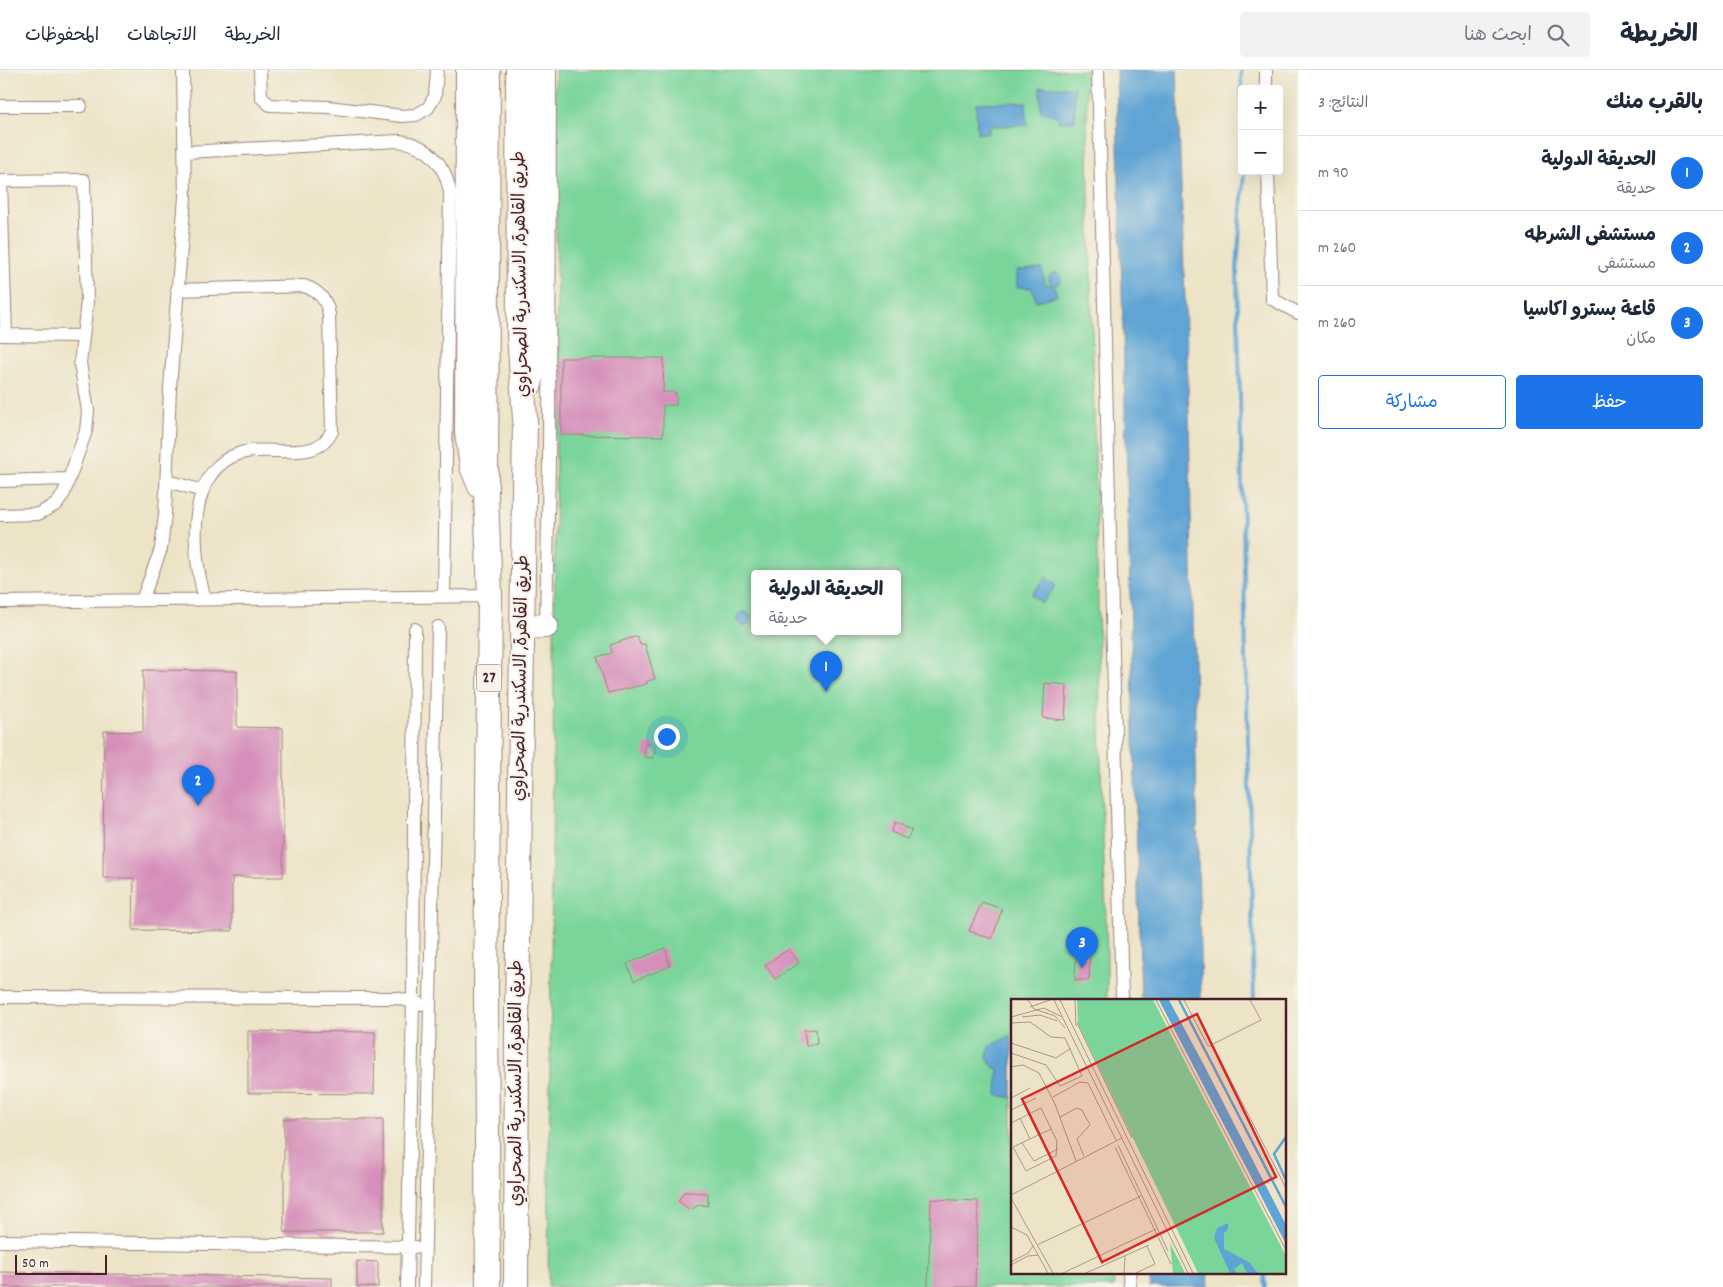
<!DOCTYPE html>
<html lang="ar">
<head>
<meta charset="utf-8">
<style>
	body { margin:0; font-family:Dekko,"Playpen Sans Arabic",sans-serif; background:#f2f2f3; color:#1f2937; direction:rtl }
	.controls { position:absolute; right:15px; top:15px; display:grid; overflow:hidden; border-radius:5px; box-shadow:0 5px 20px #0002 }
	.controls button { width:45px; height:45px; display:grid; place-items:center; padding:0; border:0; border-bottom:1px solid #e0e1e3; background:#fff; color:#1f2937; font:25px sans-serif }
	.scale { position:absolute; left:15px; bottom:12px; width:92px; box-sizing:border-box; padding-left:5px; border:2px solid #4a1f2b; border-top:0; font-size:14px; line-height:18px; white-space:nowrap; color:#4a1f2b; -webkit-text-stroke:4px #f7f3e8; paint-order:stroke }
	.you { position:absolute; left:666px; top:666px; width:18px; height:18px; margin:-12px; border:4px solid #fff; border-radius:50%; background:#1a73e8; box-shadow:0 0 0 8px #1a73e833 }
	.badge { display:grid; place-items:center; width:32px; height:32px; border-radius:50%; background:#1a73e8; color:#fff; font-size:16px; font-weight:700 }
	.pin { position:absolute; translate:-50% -41px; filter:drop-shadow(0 1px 2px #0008) }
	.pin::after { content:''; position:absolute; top:26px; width:18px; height:15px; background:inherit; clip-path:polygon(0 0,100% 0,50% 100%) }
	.popup { position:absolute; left:751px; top:500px; width:150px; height:65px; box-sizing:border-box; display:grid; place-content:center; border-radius:5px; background:#fff; filter:drop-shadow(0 1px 4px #0005); font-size:16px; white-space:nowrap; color:#747a83 }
	.popup b { font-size:19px; color:#1f2937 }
	.popup::after { content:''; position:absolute; left:50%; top:100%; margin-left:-10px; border:10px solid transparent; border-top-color:#fff }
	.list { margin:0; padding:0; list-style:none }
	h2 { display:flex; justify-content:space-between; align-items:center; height:65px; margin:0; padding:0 20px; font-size:21px }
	h2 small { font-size:16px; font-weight:400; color:#747a83 }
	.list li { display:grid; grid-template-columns:32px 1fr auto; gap:15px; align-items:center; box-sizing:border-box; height:75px; padding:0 20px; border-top:1px solid #e0e1e3 }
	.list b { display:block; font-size:19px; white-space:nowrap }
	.list p { margin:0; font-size:16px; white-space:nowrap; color:#747a83 }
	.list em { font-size:16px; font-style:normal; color:#747a83 }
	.actions { display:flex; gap:10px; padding:15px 20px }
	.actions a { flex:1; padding:11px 0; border:1px solid #1a73e8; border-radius:5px; text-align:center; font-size:18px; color:#1a73e8 }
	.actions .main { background:#1a73e8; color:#fff }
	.icon { flex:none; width:28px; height:28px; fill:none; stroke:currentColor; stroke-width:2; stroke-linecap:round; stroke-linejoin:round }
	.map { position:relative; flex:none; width:1298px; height:1217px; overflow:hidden; direction:ltr }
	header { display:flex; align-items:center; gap:30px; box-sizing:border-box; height:70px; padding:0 25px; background:#fff; border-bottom:1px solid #e0e1e3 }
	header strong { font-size:24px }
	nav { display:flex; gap:28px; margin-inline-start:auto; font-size:18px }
	.search { width:350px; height:45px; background:#f2f2f3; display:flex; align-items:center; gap:12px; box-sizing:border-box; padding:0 18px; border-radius:5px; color:#747a83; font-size:19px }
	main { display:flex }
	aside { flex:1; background:#fff }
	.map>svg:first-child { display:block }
	.green { fill:#7ad59b; stroke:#627a63; fill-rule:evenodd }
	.water { fill:#5fa4d4; stroke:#546280 }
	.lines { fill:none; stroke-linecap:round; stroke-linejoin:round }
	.stream { stroke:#5fa4d4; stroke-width:4 }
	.building { fill:#d58fba }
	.street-casing { stroke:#9c827a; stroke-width:14 }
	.highway-casing { stroke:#9c827a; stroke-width:26 }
	.street { stroke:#fff; stroke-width:12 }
	.highway { stroke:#fff; stroke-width:24 }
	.labels { text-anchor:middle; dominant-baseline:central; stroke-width:4; stroke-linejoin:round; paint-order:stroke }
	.shield { fill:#f7f3e8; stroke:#7e5f64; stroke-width:1 }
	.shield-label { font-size:16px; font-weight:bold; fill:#4a1f2b }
	.street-label { font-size:18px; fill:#4a1f2b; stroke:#f7f3e8 }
	.inset-river { fill:none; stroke:#5fa4d4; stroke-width:2.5 }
	.inset-road { fill:none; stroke:#ac9589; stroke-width:1 }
	.view { fill:#d62828; fill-opacity:0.15; stroke:#d62828; stroke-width:2.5 }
	.inset-edge { fill:none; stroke:#4a1f2b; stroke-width:2.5 }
</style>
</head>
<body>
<header>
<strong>الخريطة</strong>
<div class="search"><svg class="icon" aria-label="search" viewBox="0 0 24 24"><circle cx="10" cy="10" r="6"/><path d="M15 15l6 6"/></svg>ابحث هنا</div>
<nav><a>الخريطة</a><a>الاتجاهات</a><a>المحفوظات</a></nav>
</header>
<main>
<aside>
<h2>بالقرب منك<small>النتائج: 3</small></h2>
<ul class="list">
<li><span class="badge">1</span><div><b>الحديقة الدولية</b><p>حديقة</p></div><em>90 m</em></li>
<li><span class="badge">2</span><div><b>مستشفى الشرطه</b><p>مستشفى</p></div><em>260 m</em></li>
<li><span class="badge">3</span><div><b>قاعة بسترو اكاسيا</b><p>مكان</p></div><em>260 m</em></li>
</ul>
<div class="actions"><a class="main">حفظ</a><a>مشاركة</a></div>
</aside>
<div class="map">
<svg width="1298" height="1217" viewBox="0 0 1298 1217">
	<rect width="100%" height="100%" fill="#f7f3e8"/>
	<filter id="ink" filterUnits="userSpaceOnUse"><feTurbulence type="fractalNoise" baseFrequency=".02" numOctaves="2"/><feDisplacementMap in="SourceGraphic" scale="10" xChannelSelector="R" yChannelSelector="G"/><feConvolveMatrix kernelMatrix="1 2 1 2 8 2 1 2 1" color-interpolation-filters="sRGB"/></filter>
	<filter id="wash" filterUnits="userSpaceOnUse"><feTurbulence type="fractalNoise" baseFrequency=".0096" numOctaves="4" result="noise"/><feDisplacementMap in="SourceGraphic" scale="20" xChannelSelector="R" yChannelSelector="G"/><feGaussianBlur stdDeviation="1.12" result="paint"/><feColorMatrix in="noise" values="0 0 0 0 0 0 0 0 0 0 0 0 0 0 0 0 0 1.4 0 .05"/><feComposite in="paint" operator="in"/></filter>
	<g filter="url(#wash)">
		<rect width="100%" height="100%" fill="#ede4c8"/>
		<path class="green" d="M555 0H1086C1092 232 1097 465 1101 697 1102 775 1108 853 1107 931H1012V1203H1113L1114 1217H548L557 269ZM755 503H897V561H755Z"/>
		<path class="water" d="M1116 0H1177L1189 347 1201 931H1141Z
			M1040 17H1074L1075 51 1059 52 1056 45 1041 42Z
			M1026 32 1027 55 989 56V63H977L976 33Z
			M1042 198 1045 213 1055 217 1057 226 1036 231 1032 218 1017 217V201Z
			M1049 209a6 6 0 1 1 12 0a6 6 0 1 1-12 0Z
			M1046 507 1056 516 1042 533 1031 525Z
			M737 549a7 7 0 1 1 14 0a7 7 0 1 1-14 0Z
			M1012 965V1028L997 1025 998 999 993 997 987 987 990 976Z
			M1149 1203H1208L1209 1217H1149Z"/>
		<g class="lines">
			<path class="stream" d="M1241 0 1242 39
				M1244 101 1237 199 1254 931
				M1264 1203 1265 1217"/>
		</g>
		<g id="blocks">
			<path class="building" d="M561 288H664L663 322H676V335H663V366L561 365Z
				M637 566 640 575 645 574 655 609 647 611V614L608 623 597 587 612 583 610 575Z
				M143 600 237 601V657L283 658V807H232V861L133 860 134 808H103L104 661 143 662Z
				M1045 613 1067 615 1065 650 1043 648Z
				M645 674H655L654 688 644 687Z
				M895 752 912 760 907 769 891 762Z
				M982 832 1002 839 992 869 969 861Z
				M665 878 670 896 634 911 627 894Z
				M789 879 799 893 775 909 765 895Z
				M1076 886 1090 887 1089 910H1075Z
				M816 959 817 974 806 976 804 960Z
				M248 961 375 962 374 1024 248 1023Z
				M284 1049H383V1162H284Z
				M684 1122 708 1123V1136L700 1134 690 1140 678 1131Z
				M931 1129 978 1131 975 1217H928Z
				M357 1191 378 1192V1217H357Z
				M0 1202 332 1208V1217H0Z"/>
		</g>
	</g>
	<g filter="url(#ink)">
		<use href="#blocks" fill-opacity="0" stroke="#9c827a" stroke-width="1"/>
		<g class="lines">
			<g class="street-casing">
				<path id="street" d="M260 0 261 27 270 35 328 37 402 46 416 45 428 38 435 26 437 0
					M1098 0 1122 931
					M1266 0V19
					M0 36H81
					M186 82 399 71C428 75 445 93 450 122L444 526
					M1268 101 1272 229 1298 243
					M0 111 84 110 87 232 80 293 88 341 86 361 64 423 57 434 38 444 0 445
					M1 111 6 265
					M177 220 304 216C319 221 327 230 329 245L332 361C317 395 269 374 241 383 184 400 192 485 205 529
					M0 265 82 266
					M0 411 69 409
					M167 411 203 421
					M142 530 161 479 165 444 170 318 185 127 183 0
					M0 532 490 526
					M546 556 549 392 550 0
					M0 927 396 928 421 934
					M0 1171 415 1177
					M1129 1203 1130 1217
					M407 1217 413 932 415 559
					M424 1217 438 557"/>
			</g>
			<g class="highway-casing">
				<path id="highway" d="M468 0 467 362 472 397 480 416
					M530 314 538 271 536 0
					M523 557 546 556
					M488 1217 486 922 490 526 486 425 488 0
					M516 1217 517 951 525 349 519 265 518 0"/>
			</g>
			<use href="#street" class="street"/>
			<use href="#highway" class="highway"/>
		</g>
	</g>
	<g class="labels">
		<rect class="shield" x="476.5" y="594.5" width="25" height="27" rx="4"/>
		<g class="shield-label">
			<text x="489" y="608">27</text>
		</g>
		<g class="street-label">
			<text transform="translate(522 204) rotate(-91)">طريق القاهرة, الاسكندرية الصحراوي</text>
			<text transform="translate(522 608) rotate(-89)">طريق القاهرة, الاسكندرية الصحراوي</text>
			<text transform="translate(517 1013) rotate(-90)">طريق القاهرة, الاسكندرية الصحراوي</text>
		</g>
	</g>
	<g transform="translate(1011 929)">
		<rect width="275" height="275" fill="#ede4c8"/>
		<path d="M66 1H142L275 257V274H187L67 25ZM159 244 174 274H162Z" fill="#7ad59b"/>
		<path d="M148 1H158L194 68 275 226V245ZM217 224V230L213 234V250L238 263 247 274H236L231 264 223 270 226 274H219L203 239 206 229Z" fill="#5fa4d4"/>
		<path class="inset-river" d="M168 1 275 208M275 138 263 155 275 181"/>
		<path class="inset-road" d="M17 1 23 10 44 17 54 29M43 1 177 274M49 1 182 274M64 1 65 27M145 1 275 251M173 1 197 47H202L275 189M19 8 39 1M0 18 33 9 51 18M11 18 29 16 46 22M0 24 19 23 40 38 54 39 71 77 49 87 35 66 0 54M66 24 121 139M0 44 45 59 60 49M200 46 250 21 239 1M0 68 12 66 28 74 44 105 65 162M42 98 69 83 77 84 105 141M0 99 19 89M0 111 25 99M19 115 29 135M49 118 66 109 71 111 79 126 66 140 73 157M9 119 19 140M0 124 30 109 46 142 45 157 15 172 2 148 40 130M11 144 23 162 47 150M107 146 157 252M104 148 160 265M0 196 111 139M0 199 42 274M0 228 16 236 37 274M26 246 130 197M0 263 17 254 22 247M0 266 17 257 27 256M52 274 145 230M75 274 138 246M113 274 114 257M125 274 144 265 136 247"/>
		<path class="view" d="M186 15 265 178 91 263 11 100Z"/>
		<rect width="275" height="275" class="inset-edge"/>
	</g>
</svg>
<div class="controls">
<button>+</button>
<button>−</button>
</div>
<div class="scale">50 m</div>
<div class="you"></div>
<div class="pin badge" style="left:826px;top:622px">1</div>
<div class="popup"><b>الحديقة الدولية</b>حديقة</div>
<div class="pin badge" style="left:198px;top:736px">2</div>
<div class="pin badge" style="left:1082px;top:898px">3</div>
</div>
</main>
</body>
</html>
